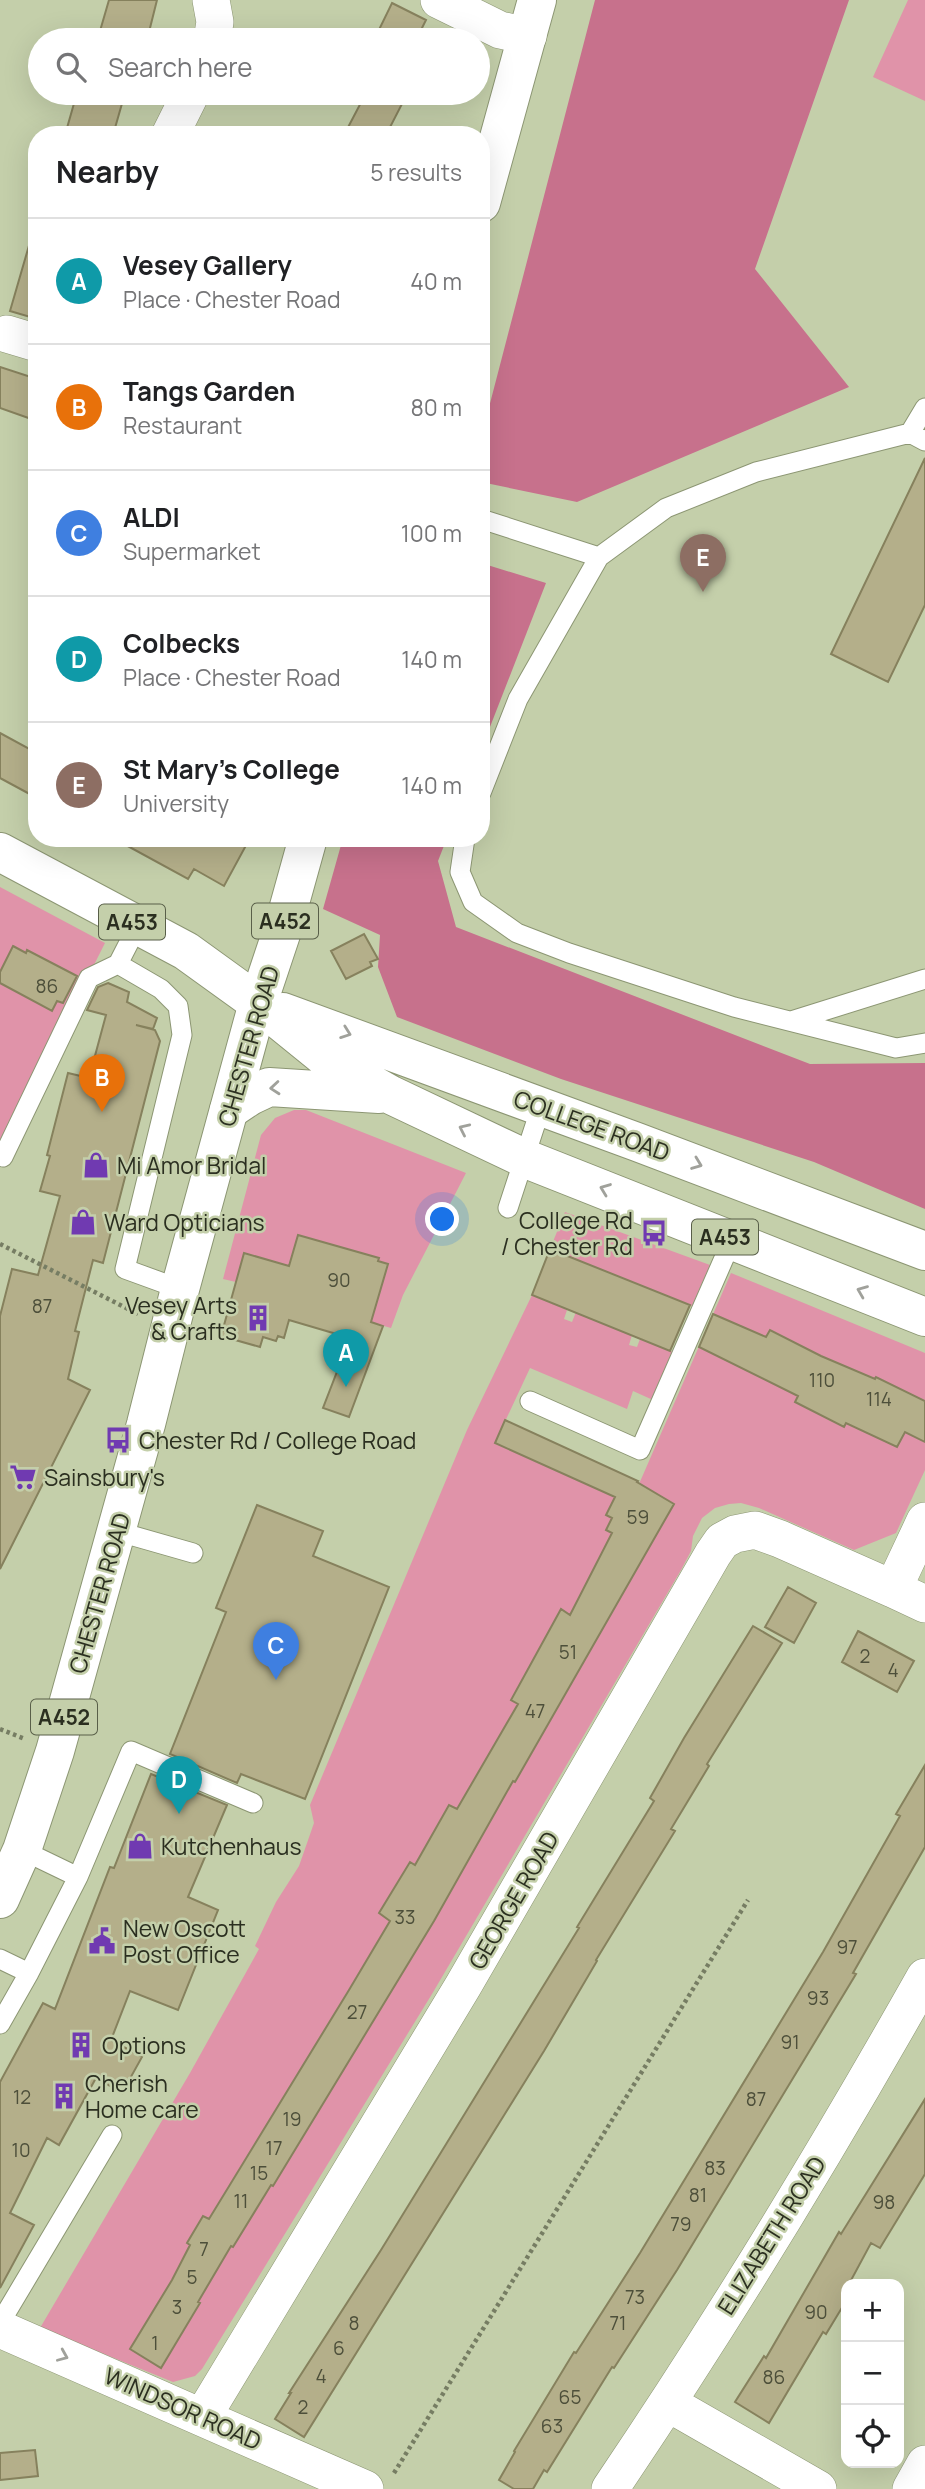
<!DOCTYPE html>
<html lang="en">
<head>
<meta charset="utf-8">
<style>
	body { margin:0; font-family:Manrope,sans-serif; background:#f2f2f2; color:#202124 }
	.controls { position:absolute; right:21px; bottom:21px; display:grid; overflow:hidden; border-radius:14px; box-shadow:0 7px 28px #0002 }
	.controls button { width:63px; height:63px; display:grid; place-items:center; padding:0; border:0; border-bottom:2px solid #e0e0e0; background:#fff; color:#202124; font:35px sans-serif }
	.you { position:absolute; left:443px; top:1220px; width:24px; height:24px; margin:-18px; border:5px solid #fff; border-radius:50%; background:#1a73e8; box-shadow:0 0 0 10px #1a73e833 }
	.badge { display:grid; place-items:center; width:46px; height:46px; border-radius:50%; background:#7c3aed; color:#fff; font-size:23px; font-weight:700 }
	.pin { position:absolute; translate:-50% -58px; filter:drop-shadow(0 2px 4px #0008) }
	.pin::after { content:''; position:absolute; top:37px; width:24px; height:21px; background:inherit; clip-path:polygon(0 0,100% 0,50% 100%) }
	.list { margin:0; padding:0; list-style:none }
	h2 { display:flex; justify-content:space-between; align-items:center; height:91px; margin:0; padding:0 28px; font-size:30px }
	h2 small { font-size:23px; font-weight:400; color:#757577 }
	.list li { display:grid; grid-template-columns:46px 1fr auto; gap:21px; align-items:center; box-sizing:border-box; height:126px; padding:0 28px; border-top:2px solid #e0e0e0 }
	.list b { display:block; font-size:26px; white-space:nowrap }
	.list p { margin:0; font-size:23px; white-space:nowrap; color:#757577 }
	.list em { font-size:23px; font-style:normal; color:#757577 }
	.icon { flex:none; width:38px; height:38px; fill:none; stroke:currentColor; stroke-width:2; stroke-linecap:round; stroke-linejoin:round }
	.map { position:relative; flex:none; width:925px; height:2489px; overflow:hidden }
	.search { position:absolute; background:#fff; box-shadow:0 7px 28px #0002; left:28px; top:28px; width:462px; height:77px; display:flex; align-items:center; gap:18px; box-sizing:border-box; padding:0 24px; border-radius:38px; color:#757577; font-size:26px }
	.panel { position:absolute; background:#fff; box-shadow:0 7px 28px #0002; left:28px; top:126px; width:462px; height:721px; border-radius:28px }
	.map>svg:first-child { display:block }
	.green { fill:#e093a9 }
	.forest { fill:#c7718c }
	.building { fill:#b4af8a; stroke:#86815d; stroke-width:2 }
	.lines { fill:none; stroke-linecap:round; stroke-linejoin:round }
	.lane-casing { stroke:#8c9673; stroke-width:21 }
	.street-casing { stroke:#8c9673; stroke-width:38 }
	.primary-casing { stroke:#8c9673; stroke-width:40 }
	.highway-casing { stroke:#8c9673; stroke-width:40 }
	.path { stroke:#767d63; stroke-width:4.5; stroke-dasharray:3.5 3.5; stroke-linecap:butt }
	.lane { stroke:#fff; stroke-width:19 }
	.street { stroke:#fff; stroke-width:37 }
	.primary { stroke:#fff; stroke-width:38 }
	.highway { stroke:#fff; stroke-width:38 }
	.oneway { stroke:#a0a19b }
	.labels { text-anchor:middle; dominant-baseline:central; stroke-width:5; stroke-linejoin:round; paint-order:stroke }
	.number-label { font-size:19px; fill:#4d4f3a }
	.shield { fill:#c4cfaa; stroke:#595f49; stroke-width:2 }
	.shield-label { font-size:21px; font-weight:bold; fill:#2b2f20 }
	.street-label { font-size:23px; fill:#2b2f20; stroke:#c4cfaa }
	.poi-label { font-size:23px; fill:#2b2f20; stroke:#c4cfaa; text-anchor:start }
</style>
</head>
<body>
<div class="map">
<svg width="925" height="2489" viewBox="0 0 925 2489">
	<rect width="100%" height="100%" fill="#c4cfaa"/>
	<path class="green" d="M908 0H925V101L873 77Z
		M0 887 105 943 0 1152Z
		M294 1110H306L466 1173 403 1295 391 1328 324 1309 283 1264 245 1253 236 1282 223 1279 261 1135 275 1118Z
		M565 1212 710 1265 692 1306 550 1249Z
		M731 1273 925 1353V1470L896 1533 854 1550 759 1508 741 1503 729 1504 715 1508 702 1518 693 1536 691 1551 681 1570 432 1994 202 2369 195 2376 173 2382 40 2328 190 2073 259 1949 255 1946 276 1902 299 1866 314 1823 310 1805 467 1430 532 1295 567 1310 564 1319 572 1322 576 1312 632 1335 629 1345 637 1347 640 1339 676 1353 653 1400 633 1391 627 1409 530 1368 495 1443 628 1503 639 1484Z"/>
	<path class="forest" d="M595 0H849L755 269 849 387 577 502 481 482V438Z
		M481 563 546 583 481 750Z
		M343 838H447L438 861 456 927 810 1064 925 1063V1209L814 1162 561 1079 397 1017 378 967 380 935 323 909Z"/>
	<path class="building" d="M109 0H157L147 40H132L100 31Z
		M392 3 426 20 416 40H374Z
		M77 93H125L113 135H65Z
		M366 93H390L404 100 386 135H344Z
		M30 242 37 243V319L10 311Z
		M0 367 37 379V421L0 408Z
		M925 458V605L888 682 831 654Z
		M0 733 37 753V798L0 778Z
		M113 838H250L224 886 194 869 188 879Z
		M364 934 378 959 370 962 372 966 346 979 331 951Z
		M13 946 26 953 27 950 77 976 63 1003 57 1001 52 1011 0 983V972Z
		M108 983 129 992 127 1002 157 1018 153 1029 136 1025 155 1030 160 1041 103 1263 93 1260 75 1331 79 1332 68 1379 90 1390 0 1569V1316L12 1269 38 1275 60 1196 40 1191 50 1156 47 1155 68 1073 89 1078 106 1015 87 1010 98 987Z
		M298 1235 379 1258 378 1261 388 1264 371 1322 383 1326 349 1417 323 1408 350 1338 289 1320 284 1338 278 1336 276 1341 263 1337 260 1347 221 1336 244 1253 289 1266Z
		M550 1249 690 1305 670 1351 532 1295Z
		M713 1314 766 1337 770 1330 821 1356 875 1379 876 1377 925 1401V1442L905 1432 897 1447 846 1423 844 1427 795 1402 798 1396 699 1347Z
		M505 1420 638 1481 637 1482 674 1504 515 1782 513 1781 434 1921 273 2186 271 2185 233 2247 231 2246 198 2302 200 2303 161 2368 130 2349 172 2280 190 2245 187 2243 203 2216 209 2219 349 1990 390 1921 379 1913 410 1862 415 1865 449 1805 457 1809 518 1704 511 1700 561 1609 570 1615 612 1533 606 1530 612 1518 606 1515 615 1497 495 1443Z
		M257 1505 323 1531 313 1556 389 1587 305 1799 241 1774 237 1783 170 1754 226 1612 216 1608Z
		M788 1587 816 1603 794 1643 765 1627Z
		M753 1626 782 1643 707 1764 709 1766 671 1829 675 1831 596 1960 597 1961 544 2051 304 2437 275 2419 291 2393H289L381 2250 579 1928 577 1927 654 1801 650 1798 684 1738Z
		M858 1631 914 1661 897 1692 842 1662Z
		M925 1765V1847L853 1973 856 1974 677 2270 614 2368 612 2367 547 2472 544 2470 533 2489H514L499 2480 515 2452 514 2451 574 2352 576 2353 640 2253 823 1952 900 1816 896 1814Z
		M151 1774 227 1805 188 1897 218 1910 178 2010 130 1991 111 2040 142 2057 122 2093 96 2078 59 2145 47 2138 10 2213 34 2225 0 2288V2082L43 2003 55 2009 110 1867 114 1868Z
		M925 2099V2174L880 2248 871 2243 849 2284H846V2301L826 2334 823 2332 769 2423 735 2402 764 2356 766 2358 839 2232 841 2234Z
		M35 2450 38 2476 0 2480V2453Z"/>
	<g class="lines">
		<g class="lane-casing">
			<path id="lane" d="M910 433 925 408
				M481 519 599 557 518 699 481 793
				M599 557 666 508 756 472 910 433 925 441
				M465 838 460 872 473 902 517 933 569 953 734 1007 896 1048 925 1043
				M138 925 118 964 161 989 178 1006 182 1035 125 1269 180 1289
				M791 1021 925 979
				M3 1157 89 978 118 964
				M508 1208 541 1107
				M530 1401 640 1450 732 1240
				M116 1531 193 1553
				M78 1877 131 1751 253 1803
				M0 1959 29 1973
				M0 2024 29 1973 78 1877 22 1850
				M0 2323 112 2135"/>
		</g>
		<g class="street-casing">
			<path id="street" d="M211 0 215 22 212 40
				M439 0 500 30 528 36
				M170 135 191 93
				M7 334 37 343
				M925 1521 893 1589 925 1604
				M0 2329 365 2489
				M668 2403 818 2489
				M203 2416 463 1986 713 1554 722 1541 735 1534 755 1530 780 1539 893 1589
				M610 2489C722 2323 827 2151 925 1977
				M911 2489 925 2464"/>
		</g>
		<g class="primary-casing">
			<path id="primary" d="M0 852 186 951 258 1003 327 1059 391 1095 526 1159 925 1317
				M283 1012 637 1142 925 1251
				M229 1110 250 1096 269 1087 379 1094"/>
		</g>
		<g class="highway-casing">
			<path id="highway" d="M481 203 537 0
				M0 1899 22 1850 55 1751 146 1424 180 1289 258 1003 283 928 308 838"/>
		</g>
		<path class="path" d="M0 1244 138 1314
			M0 1729 25 1739
			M394 2473 748 1900"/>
		<use href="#lane" class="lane"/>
		<use href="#street" class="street"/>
		<use href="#primary" class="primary"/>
		<use href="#highway" class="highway"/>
	</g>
	<defs><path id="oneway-chevron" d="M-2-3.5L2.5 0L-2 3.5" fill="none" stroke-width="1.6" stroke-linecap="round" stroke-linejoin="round" transform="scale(1.75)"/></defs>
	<g class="oneway">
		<use href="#oneway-chevron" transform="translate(346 1033) rotate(20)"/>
		<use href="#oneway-chevron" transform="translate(275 1088) rotate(175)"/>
		<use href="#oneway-chevron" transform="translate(464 1129) rotate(-155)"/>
		<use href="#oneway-chevron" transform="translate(697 1164) rotate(21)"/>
		<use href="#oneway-chevron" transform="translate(605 1189) rotate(-159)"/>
		<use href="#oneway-chevron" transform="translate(862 1291) rotate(-158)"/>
		<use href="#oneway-chevron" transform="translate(63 2356) rotate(23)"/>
	</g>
	<defs>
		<g id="shop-bare" transform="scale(2.1)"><path d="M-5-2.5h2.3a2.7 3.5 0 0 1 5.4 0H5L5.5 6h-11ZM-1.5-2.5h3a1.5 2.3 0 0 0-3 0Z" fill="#703ab1" stroke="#c4cfaa" stroke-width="2.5" paint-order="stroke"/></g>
		<g id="bus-bare" transform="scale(2.1)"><path d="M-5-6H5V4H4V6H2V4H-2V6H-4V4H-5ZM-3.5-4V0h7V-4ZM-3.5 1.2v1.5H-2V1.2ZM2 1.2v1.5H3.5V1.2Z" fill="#703ab1" stroke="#c4cfaa" stroke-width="2.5" paint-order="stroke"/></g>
		<g id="building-bare" transform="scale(2.1)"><path d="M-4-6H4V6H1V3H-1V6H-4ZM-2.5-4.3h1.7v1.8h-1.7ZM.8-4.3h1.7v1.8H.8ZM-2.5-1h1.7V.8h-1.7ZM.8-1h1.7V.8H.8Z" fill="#703ab1" stroke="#c4cfaa" stroke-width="2.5" paint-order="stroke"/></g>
		<g id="supermarket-bare" transform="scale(2.1)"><path d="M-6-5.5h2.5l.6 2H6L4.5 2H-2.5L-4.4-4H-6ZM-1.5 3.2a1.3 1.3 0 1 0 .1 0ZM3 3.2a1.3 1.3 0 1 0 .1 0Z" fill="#703ab1" stroke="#c4cfaa" stroke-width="2.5" paint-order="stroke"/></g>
		<g id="civic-bare" transform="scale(2.1)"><path d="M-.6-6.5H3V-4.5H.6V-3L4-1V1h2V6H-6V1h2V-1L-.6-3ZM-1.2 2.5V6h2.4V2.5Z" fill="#703ab1" stroke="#c4cfaa" stroke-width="2.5" paint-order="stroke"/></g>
	</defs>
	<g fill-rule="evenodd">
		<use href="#shop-bare" x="96" y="1165"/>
		<use href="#shop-bare" x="83" y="1222"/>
		<use href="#bus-bare" x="654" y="1233"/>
		<use href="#building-bare" x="258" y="1318"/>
		<use href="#bus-bare" x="118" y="1440"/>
		<use href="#supermarket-bare" x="23" y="1477"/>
		<use href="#shop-bare" x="140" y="1846"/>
		<use href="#civic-bare" x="102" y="1941"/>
		<use href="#building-bare" x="81" y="2045"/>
		<use href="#building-bare" x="64" y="2096"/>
	</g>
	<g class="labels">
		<g class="number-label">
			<text x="47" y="986">86</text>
			<text x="339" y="1280">90</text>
			<text x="42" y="1306">87</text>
			<text x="822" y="1380">110</text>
			<text x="879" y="1399">114</text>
			<text x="638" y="1517">59</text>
			<text x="568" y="1652">51</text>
			<text x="865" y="1656">2</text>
			<text x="893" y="1670">4</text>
			<text x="535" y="1711">47</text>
			<text x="405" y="1917">33</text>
			<text x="847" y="1947">97</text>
			<text x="818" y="1998">93</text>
			<text x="357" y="2012">27</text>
			<text x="790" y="2042">91</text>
			<text x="22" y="2097">12</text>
			<text x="756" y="2099">87</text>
			<text x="292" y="2119">19</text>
			<text x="274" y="2148">17</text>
			<text x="21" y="2150">10</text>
			<text x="715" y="2168">83</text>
			<text x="259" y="2173">15</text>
			<text x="698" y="2195">81</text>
			<text x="241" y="2201">11</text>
			<text x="884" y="2202">98</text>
			<text x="681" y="2224">79</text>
			<text x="204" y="2249">7</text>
			<text x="192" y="2277">5</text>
			<text x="635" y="2297">73</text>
			<text x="177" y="2307">3</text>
			<text x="816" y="2312">90</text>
			<text x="354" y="2323">8</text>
			<text x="618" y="2323">71</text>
			<text x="155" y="2343">1</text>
			<text x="339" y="2348">6</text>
			<text x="321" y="2376">4</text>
			<text x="774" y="2377">86</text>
			<text x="570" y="2397">65</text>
			<text x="303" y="2407">2</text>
			<text x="552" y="2426">63</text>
		</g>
		<g class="shield">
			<rect x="252" y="903.5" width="66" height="35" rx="5"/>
			<rect x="99" y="904.5" width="66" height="35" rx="5"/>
			<rect x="692" y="1219.5" width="66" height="35" rx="5"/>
			<rect x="31" y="1699.5" width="66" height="35" rx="5"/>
		</g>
		<g class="shield-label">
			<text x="285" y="921">A452</text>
			<text x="132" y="922">A453</text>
			<text x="725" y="1237">A453</text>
			<text x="64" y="1717">A452</text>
		</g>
		<g class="street-label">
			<text transform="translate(248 1046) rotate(-74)">CHESTER ROAD</text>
			<text transform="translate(592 1125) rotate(20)">COLLEGE ROAD</text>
			<text transform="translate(99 1593) rotate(-74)">CHESTER ROAD</text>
			<text transform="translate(513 1900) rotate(-60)">GEORGE ROAD</text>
			<text transform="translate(771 2235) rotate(-58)">ELIZABETH ROAD</text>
			<text transform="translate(183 2408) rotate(24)">WINDSOR ROAD</text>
		</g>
		<g class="poi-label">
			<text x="117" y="1165">Mi Amor Bridal</text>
			<text x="633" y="1220" text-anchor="end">College Rd<tspan x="633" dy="26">/ Chester Rd</tspan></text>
			<text x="104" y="1222">Ward Opticians</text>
			<text x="237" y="1305" text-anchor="end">Vesey Arts<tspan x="237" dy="26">&amp; Crafts</tspan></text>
			<text x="139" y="1440">Chester Rd / College Road</text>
			<text x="44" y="1477">Sainsbury's</text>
			<text x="161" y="1846">Kutchenhaus</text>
			<text x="123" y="1928">New Oscott<tspan x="123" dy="26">Post Office</tspan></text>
			<text x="102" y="2045">Options</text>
			<text x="85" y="2083">Cherish<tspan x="85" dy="26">Home care</tspan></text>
		</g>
	</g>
</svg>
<div class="controls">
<button>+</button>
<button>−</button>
<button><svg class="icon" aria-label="locate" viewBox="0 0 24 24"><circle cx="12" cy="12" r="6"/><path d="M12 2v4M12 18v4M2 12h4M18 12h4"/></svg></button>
</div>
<div class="you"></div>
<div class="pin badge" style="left:346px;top:1387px;background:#0f9aa8">A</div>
<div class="pin badge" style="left:102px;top:1112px;background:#e8710a">B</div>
<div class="pin badge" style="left:276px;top:1680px;background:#3f7fe0">C</div>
<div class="pin badge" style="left:179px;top:1814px;background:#0f9aa8">D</div>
<div class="pin badge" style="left:703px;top:592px;background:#8d6e63">E</div>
<div class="search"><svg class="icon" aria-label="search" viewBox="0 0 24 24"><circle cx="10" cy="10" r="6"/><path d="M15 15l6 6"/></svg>Search here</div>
<section class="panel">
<h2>Nearby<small>5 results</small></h2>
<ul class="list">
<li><span class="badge" style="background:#0f9aa8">A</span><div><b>Vesey Gallery</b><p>Place · Chester Road</p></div><em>40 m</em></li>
<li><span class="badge" style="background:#e8710a">B</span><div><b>Tangs Garden</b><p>Restaurant</p></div><em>80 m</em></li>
<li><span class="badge" style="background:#3f7fe0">C</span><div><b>ALDI</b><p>Supermarket</p></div><em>100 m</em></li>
<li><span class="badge" style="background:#0f9aa8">D</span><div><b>Colbecks</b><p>Place · Chester Road</p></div><em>140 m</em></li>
<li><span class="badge" style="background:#8d6e63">E</span><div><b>St Mary's College</b><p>University</p></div><em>140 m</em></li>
</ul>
</section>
</div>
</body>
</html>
